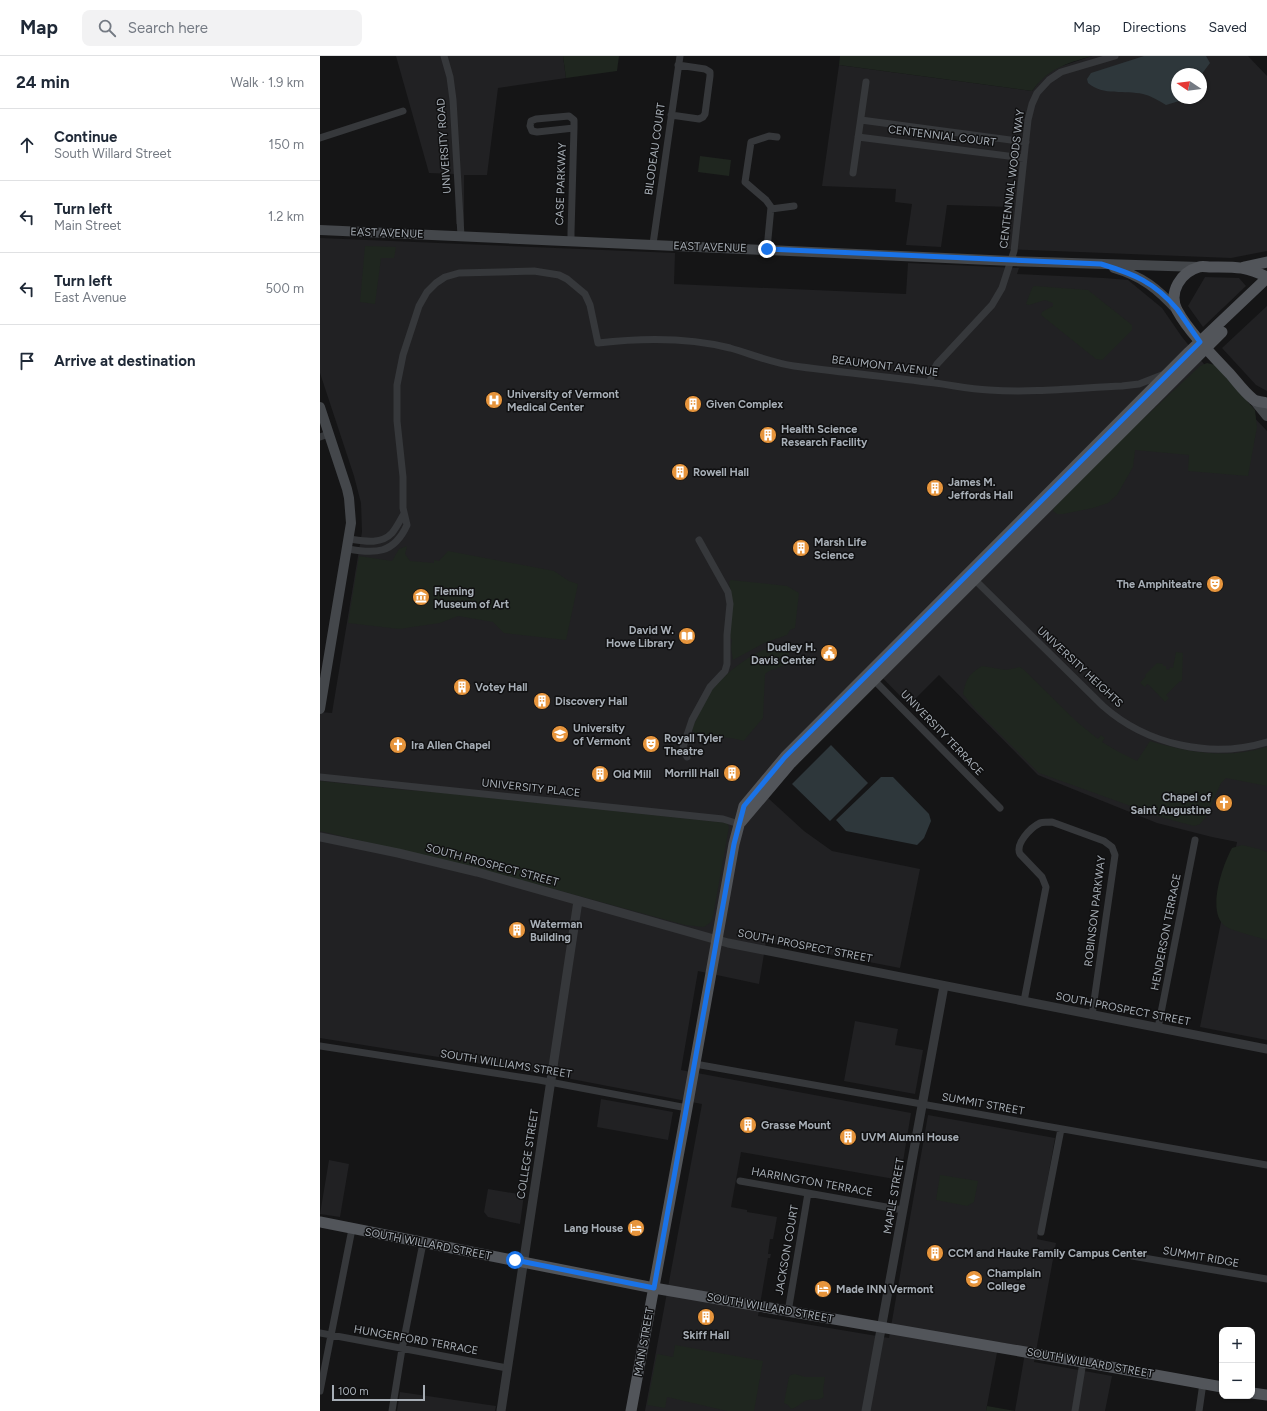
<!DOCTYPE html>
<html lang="en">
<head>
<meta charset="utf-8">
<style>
	body { margin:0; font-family:Figtree,sans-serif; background:#f2f2f3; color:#1f2937 }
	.controls { position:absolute; right:12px; bottom:12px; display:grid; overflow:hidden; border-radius:8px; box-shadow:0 1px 3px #0004 }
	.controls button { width:36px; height:36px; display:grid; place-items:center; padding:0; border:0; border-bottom:1px solid #e0e1e3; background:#fff; color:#1f2937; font:20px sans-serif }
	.compass { position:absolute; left:851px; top:12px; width:36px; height:36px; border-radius:50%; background:#fff; box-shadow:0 1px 3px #0004; rotate:283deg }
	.scale { position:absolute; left:12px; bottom:10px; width:93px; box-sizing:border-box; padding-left:4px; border:2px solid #a7aeb6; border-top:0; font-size:11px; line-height:14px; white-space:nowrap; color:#a7aeb6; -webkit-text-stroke:3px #101011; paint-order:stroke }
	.stop { position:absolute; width:12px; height:12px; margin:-9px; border:3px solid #1a73e8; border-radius:50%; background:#fff }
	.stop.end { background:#1a73e8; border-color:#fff; box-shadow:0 1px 4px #0008 }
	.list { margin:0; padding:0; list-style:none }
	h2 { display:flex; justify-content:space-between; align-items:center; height:52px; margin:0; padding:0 16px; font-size:17px }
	h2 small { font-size:13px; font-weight:400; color:#747a83 }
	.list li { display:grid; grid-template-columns:26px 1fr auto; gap:12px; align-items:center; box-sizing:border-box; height:72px; padding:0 16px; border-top:1px solid #e0e1e3 }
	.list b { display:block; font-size:15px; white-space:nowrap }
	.list p { margin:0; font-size:13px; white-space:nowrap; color:#747a83 }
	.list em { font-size:13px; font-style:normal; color:#747a83 }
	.icon { flex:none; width:22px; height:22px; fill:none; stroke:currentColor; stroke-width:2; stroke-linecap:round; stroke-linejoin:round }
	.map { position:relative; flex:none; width:947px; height:1355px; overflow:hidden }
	header { display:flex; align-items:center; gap:24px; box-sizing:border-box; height:56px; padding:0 20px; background:#fff; border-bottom:1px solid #e0e1e3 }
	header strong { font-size:19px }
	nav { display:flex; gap:22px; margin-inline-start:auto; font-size:14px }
	.search { width:280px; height:36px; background:#f2f2f3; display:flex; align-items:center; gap:10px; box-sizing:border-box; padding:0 14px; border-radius:8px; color:#747a83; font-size:15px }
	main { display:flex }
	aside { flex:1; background:#fff }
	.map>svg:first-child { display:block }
	.built { fill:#212123; fill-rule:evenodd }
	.green { fill:#1f261f }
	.water { fill:#2e373b }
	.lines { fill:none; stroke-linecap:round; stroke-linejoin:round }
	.minor { stroke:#36383b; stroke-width:7 }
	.tertiary { stroke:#36383b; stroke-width:9 }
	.secondary { stroke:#44474b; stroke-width:10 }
	.primary { stroke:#52555a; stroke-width:11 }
	.route { stroke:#1a73e8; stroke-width:5 }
	.labels { text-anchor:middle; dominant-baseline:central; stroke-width:3; stroke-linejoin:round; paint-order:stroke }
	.street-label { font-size:11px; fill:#a7aeb6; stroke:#101011 }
	.poi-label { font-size:11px; font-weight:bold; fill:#a7aeb6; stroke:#101011; text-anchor:start }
</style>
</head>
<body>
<header>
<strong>Map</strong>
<div class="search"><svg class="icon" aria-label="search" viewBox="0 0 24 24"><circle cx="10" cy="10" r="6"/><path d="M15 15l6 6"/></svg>Search here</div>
<nav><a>Map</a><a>Directions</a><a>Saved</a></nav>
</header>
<main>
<aside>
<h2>24 min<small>Walk · 1.9 km</small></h2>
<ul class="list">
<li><svg class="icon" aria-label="ahead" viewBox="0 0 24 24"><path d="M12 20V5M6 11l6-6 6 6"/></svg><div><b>Continue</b><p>South Willard Street</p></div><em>150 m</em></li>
<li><svg class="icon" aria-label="left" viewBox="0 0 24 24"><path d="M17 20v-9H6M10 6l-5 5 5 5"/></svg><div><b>Turn left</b><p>Main Street</p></div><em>1.2 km</em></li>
<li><svg class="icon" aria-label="left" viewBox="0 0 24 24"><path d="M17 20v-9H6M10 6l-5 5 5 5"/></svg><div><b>Turn left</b><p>East Avenue</p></div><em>500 m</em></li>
<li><svg class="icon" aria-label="arrive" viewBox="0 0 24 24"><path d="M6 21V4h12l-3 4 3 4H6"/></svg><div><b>Arrive at destination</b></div></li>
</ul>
</aside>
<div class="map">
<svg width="947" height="1355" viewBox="0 0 947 1355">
	<rect width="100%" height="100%" fill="#151516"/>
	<path class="built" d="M76 0H243L246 22 178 32 167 119H144V169L136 168 135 118 109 117Z
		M772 0H928L947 20V195L911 202 685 193 691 151 627 149 621 191 586 189 592 148 575 146 576 133 502 130 519 9 712 35 721 23 736 12ZM857 18H881V42H857Z
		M0 182 355 197 354 228 586 238 588 207 699 212 697 218 784 222 808 224 842 252 862 281 888 313 947 375V984L880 971 917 786 892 781 837 767 718 719 619 619 589 649 550 609 435 730 484 775 512 795 600 813 580 912 446 886 439 928 378 915 361 1014 591 1057 580 1124 421 1096 411 1151 427 1154V1156L457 1161 453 1183H450L448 1198H451L450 1202H448L438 1260 569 1282 608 1059 735 1082 717 1183 736 1187 714 1306 792 1320 785 1355H695L706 1291 679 1286 666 1355H325L382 1048 225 1018 0 982V656L12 657 42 476 41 447 34 420 0 317Z
		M885 221 919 222 926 230 883 271 868 250Z
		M947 250V335L936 329 902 292Z
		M535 965 578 973 575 989 603 994 595 1038 524 1025Z
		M281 1043 353 1056 348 1084 277 1071Z
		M9 1104 29 1108 20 1161 0 1158Z
		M168 1133 204 1139 200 1168 168 1161 164 1156Z
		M80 1336 176 1350 175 1355H77Z"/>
	<path class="green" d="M243 0H299L297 15 246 22Z
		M520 0H772C745 8 729 12 712 35L519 9Z
		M380 100 411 104 409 120 378 116Z
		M45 190 76 191 74 202H61L55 248 40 246Z
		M714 230 768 234 812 269V274L782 304 776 303 721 259 722 256 733 250V247L725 244 709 249 706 248 712 232Z
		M887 307 895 309 935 354 937 371 928 420 868 415 869 399 815 394 813 411 797 439 788 447 773 452 743 458H737L733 455 734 452 809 376 880 310Z
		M87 490 85 498 90 505 114 507V504L119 505 128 495 234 515 249 525 258 528 246 584 184 577 173 566 138 560 120 567 79 573 28 567 39 500 72 505 79 493Z
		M411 524 467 530 479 537 475 572 470 574 467 579 444 587 413 604 411 592 412 584 410 581 412 542 409 526Z
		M470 589 468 608 449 615 445 618 443 662 426 682 424 685C409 681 392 679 378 686V677L373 679V673L371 674C377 663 382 651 388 640 400 621 430 597 452 591 458 590 464 590 470 589Z
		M856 596 863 597 862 624 861 626 860 625 846 639 849 642 845 646 829 629 827 628 825 631 820 627 826 620 825 619 837 607 843 608V610H846V613L849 614 850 611 853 612Z
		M662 610 686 614 700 611 703 613 756 665 778 683 781 679 785 682 782 686 797 695 817 705 830 685C870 697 906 703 947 691V730L906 722 901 727 886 761 880 768 874 770 844 762 719 717 655 653 643 638C646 623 649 618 662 610Z
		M0 725 85 734 117 736 407 767 409 771 393 860 391 866 384 871 365 869 175 817 0 775Z
		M922 789 939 793 947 796V884C938 881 912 875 905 870 886 856 903 808 912 792Z
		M620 1119 658 1125 654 1146 647 1150 616 1144Z
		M355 1289 443 1305 434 1355H407L347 1341 345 1352 327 1349 337 1298 353 1301Z
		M475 1318 485 1321H505L503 1335 504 1341C498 1346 492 1342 485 1345 480 1347 477 1352 471 1353L468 1349 464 1347 469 1321 471 1319Z
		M667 1350 695 1355H666Z"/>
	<path class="water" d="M824 0H886L890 7 881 19 857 18V42H869L846 49C838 44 831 40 823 38 805 34 783 40 768 27L767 23 771 17Z
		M511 689 548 727 510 765 472 728Z
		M561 721H573L609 758 611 765 604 782 597 789 526 775 516 764Z"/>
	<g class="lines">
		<path class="minor" d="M124 0 130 21 133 44 141 180
			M351 59 379 63 383 61 385 58 390 20V16L385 13 358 9
			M541 64 706 86
			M538 81 704 102
			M0 82 83 55
			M533 117 546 26
			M451 153 474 150
			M251 185V176L254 72V64L249 60 216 63 211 65 210 70 212 75 217 76 254 72
			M333 188 360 0
			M447 193 451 151 446 144 425 126 431 86 449 80 457 81
			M610 326 612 317 617 308 672 249 682 232 694 195 708 64 712 48 717 37 729 24 741 16 795 0
			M0 381 9 378
			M29 483C43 485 61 489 72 477 77 471 80 464 84 458
			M28 493C55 498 74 498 87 469L83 452V421L77 365V329L83 299 99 250 107 236 116 227 125 221 139 217 214 215 239 219 247 223 265 238 270 249 278 287C321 282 367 281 410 292 431 298 452 307 474 310 518 316 562 320 606 326 627 328 648 333 669 334 713 337 758 332 802 330L819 328 842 319
			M653 522 783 650C827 689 891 703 947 686
			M552 622 680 752
			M367 701 363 691 372 664 390 631 405 615 407 608V579L410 548 408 536 379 484
			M0 721 403 763 419 768
			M704 945 726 831 722 821 700 798C695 788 710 772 720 767 724 766 728 766 732 766L784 785 792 791 795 799 772 959
			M838 972 875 784
			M0 990 219 1024 367 1052
			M375 1008 947 1109
			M420 1125 583 1154
			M721 1176 741 1073
			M812 1200 947 1223
			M468 1256 488 1137
			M0 1277 187 1312
			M0 1335 32 1173
			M72 1355 82 1293 103 1187
			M755 1355 763 1306
			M879 1355 883 1327"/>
		<path class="tertiary" d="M0 781 78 797 157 816 408 887 947 993
			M181 1355 258 845
			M546 1355 624 930"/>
		<path class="secondary" d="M0 174 692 205 880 211
			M794 212C822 220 838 233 857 254
			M934 344 947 360
			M0 351 27 433 29 442 31 467 0 653"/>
		<path class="primary" d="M924 211 947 206
			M947 221C925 210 915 211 891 211 887 211 882 210 879 211 861 216 848 236 857 254 869 276 893 300 910 318 917 326 924 336 933 343 936 346 943 346 947 347
			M421 766 471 707 902 276
			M0 1166 334 1232 763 1306 902 1331
			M932 1337 947 1339
			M311 1355 367 1052 414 788 424 750 465 701 869 296 947 222"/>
	</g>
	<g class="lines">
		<path class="route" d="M195 1204 334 1232 414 788 424 750 465 701 880 286C872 275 865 264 857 253 834 226 814 218 781 208L447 193"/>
	</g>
	<defs>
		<g id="hospital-disc" transform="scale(0.9)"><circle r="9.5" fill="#e7953c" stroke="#101011"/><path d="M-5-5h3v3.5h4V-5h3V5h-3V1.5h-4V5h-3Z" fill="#fff"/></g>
		<g id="building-disc" transform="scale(0.9)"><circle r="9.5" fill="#e7953c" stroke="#101011"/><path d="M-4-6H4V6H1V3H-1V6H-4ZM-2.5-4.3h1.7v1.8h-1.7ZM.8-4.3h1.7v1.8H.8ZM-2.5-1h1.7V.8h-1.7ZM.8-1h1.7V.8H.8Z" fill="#fff"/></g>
		<g id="theatre-disc" transform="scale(0.9)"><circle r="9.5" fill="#e7953c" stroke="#101011"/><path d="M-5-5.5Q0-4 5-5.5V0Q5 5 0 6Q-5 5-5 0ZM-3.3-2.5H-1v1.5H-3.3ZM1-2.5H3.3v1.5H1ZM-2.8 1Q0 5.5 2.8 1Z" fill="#fff"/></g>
		<g id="museum-disc" transform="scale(0.9)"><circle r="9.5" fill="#e7953c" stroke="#101011"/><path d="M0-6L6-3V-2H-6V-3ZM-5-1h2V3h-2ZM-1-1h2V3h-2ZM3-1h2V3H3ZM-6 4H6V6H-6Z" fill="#fff"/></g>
		<g id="library-disc" transform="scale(0.9)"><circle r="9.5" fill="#e7953c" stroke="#101011"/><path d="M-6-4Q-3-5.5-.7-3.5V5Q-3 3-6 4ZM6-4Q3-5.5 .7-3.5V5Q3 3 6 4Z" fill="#fff"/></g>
		<g id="civic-disc" transform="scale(0.9)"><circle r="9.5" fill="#e7953c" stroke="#101011"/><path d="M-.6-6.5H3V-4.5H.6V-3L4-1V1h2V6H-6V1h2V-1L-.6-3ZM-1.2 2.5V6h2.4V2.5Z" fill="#fff"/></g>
		<g id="university-disc" transform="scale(0.9)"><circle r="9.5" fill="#e7953c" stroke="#101011"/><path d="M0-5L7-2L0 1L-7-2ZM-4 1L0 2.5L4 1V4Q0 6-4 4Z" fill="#fff"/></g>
		<g id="church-disc" transform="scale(0.9)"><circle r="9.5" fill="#e7953c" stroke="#101011"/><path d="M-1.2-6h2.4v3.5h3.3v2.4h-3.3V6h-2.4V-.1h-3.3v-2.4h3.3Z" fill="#fff"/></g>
		<g id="hotel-disc" transform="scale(0.9)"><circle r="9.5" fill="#e7953c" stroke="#101011"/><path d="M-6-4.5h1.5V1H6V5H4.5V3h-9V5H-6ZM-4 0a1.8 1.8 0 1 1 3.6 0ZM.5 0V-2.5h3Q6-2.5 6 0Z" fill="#fff"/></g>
	</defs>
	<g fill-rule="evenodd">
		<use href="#hospital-disc" x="174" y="344"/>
		<use href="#building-disc" x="373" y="348"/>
		<use href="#building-disc" x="448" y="379"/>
		<use href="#building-disc" x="360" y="416"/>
		<use href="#building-disc" x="615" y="432"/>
		<use href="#building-disc" x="481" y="492"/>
		<use href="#theatre-disc" x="895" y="528"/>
		<use href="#museum-disc" x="101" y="541"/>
		<use href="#library-disc" x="367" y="580"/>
		<use href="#civic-disc" x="509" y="597"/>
		<use href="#building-disc" x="142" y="631"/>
		<use href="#building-disc" x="222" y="645"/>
		<use href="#university-disc" x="240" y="678"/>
		<use href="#theatre-disc" x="331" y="688"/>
		<use href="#church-disc" x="78" y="689"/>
		<use href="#building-disc" x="412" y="717"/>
		<use href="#building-disc" x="280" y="718"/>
		<use href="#church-disc" x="904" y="747"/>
		<use href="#building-disc" x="197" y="874"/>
		<use href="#building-disc" x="428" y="1069"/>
		<use href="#building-disc" x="528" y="1081"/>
		<use href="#hotel-disc" x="316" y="1172"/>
		<use href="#building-disc" x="615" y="1197"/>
		<use href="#university-disc" x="654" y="1223"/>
		<use href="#hotel-disc" x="503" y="1233"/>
		<use href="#building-disc" x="386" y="1261"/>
	</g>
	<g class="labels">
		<g class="street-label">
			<text transform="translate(622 80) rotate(7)">CENTENNIAL COURT</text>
			<text transform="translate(124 90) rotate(-94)">UNIVERSITY ROAD</text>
			<text transform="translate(335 93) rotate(-82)">BILODEAU COURT</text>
			<text transform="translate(692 123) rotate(-83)">CENTENNIAL WOODS WAY</text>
			<text transform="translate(241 128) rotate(-88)">CASE PARKWAY</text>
			<text transform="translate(67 177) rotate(2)">EAST AVENUE</text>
			<text transform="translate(390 191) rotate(2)">EAST AVENUE</text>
			<text transform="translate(565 310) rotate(7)">BEAUMONT AVENUE</text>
			<text transform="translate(760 611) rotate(43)">UNIVERSITY HEIGHTS</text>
			<text transform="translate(622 677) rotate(46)">UNIVERSITY TERRACE</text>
			<text transform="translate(211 732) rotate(6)">UNIVERSITY PLACE</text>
			<text transform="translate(172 809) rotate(15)">SOUTH PROSPECT STREET</text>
			<text transform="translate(775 855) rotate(-83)">ROBINSON PARKWAY</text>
			<text transform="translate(846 876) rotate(-79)">HENDERSON TERRACE</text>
			<text transform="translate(485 890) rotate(11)">SOUTH PROSPECT STREET</text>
			<text transform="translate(803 953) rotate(11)">SOUTH PROSPECT STREET</text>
			<text transform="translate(186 1008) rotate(9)">SOUTH WILLIAMS STREET</text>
			<text transform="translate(663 1048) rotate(10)">SUMMIT STREET</text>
			<text transform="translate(208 1098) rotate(-81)">COLLEGE STREET</text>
			<text transform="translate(492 1126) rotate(10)">HARRINGTON TERRACE</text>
			<text transform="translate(574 1140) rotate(-80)">MAPLE STREET</text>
			<text transform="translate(108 1188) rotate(11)">SOUTH WILLARD STREET</text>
			<text transform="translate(467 1194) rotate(-80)">JACKSON COURT</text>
			<text transform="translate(881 1201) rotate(10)">SUMMIT RIDGE</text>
			<text transform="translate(450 1252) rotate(10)">SOUTH WILLARD STREET</text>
			<text transform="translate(96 1284) rotate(10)">HUNGERFORD TERRACE</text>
			<text transform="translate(324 1286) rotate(-80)">MAIN STREET</text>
			<text transform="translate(770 1307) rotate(10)">SOUTH WILLARD STREET</text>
		</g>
		<g class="poi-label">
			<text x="187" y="338">University of Vermont<tspan x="187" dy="13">Medical Center</tspan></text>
			<text x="386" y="348">Given Complex</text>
			<text x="461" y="373">Health Science<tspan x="461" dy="13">Research Facility</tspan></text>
			<text x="373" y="416">Rowell Hall</text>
			<text x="628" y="426">James M.<tspan x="628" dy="13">Jeffords Hall</tspan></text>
			<text x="494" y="486">Marsh Life<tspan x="494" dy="13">Science</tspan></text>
			<text x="882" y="528" text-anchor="end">The Amphiteatre</text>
			<text x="114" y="535">Fleming<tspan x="114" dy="13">Museum of Art</tspan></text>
			<text x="354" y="574" text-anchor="end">David W.<tspan x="354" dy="13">Howe Library</tspan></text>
			<text x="496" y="591" text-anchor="end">Dudley H.<tspan x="496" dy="13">Davis Center</tspan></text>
			<text x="155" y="631">Votey Hall</text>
			<text x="235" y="645">Discovery Hall</text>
			<text x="253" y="672">University<tspan x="253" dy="13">of Vermont</tspan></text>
			<text x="344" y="682">Royall Tyler<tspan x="344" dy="13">Theatre</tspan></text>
			<text x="91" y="689">Ira Allen Chapel</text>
			<text x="399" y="717" text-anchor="end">Morrill Hall</text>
			<text x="293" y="718">Old Mill</text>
			<text x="891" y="741" text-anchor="end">Chapel of<tspan x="891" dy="13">Saint Augustine</tspan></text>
			<text x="210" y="868">Waterman<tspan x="210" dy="13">Building</tspan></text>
			<text x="441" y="1069">Grasse Mount</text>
			<text x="541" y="1081">UVM Alumni House</text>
			<text x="303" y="1172" text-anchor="end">Lang House</text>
			<text x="628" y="1197">CCM and Hauke Family Campus Center</text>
			<text x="667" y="1217">Champlain<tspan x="667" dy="13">College</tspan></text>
			<text x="516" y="1233">Made INN Vermont</text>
			<text x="386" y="1279" text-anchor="middle">Skiff Hall</text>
		</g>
	</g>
</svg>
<div class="controls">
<button>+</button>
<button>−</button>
</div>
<svg class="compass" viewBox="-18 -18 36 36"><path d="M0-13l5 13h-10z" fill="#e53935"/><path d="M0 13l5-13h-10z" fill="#747a83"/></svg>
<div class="scale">100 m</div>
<div class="stop" style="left:195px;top:1204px"></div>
<div class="stop end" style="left:447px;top:193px"></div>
</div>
</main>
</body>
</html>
